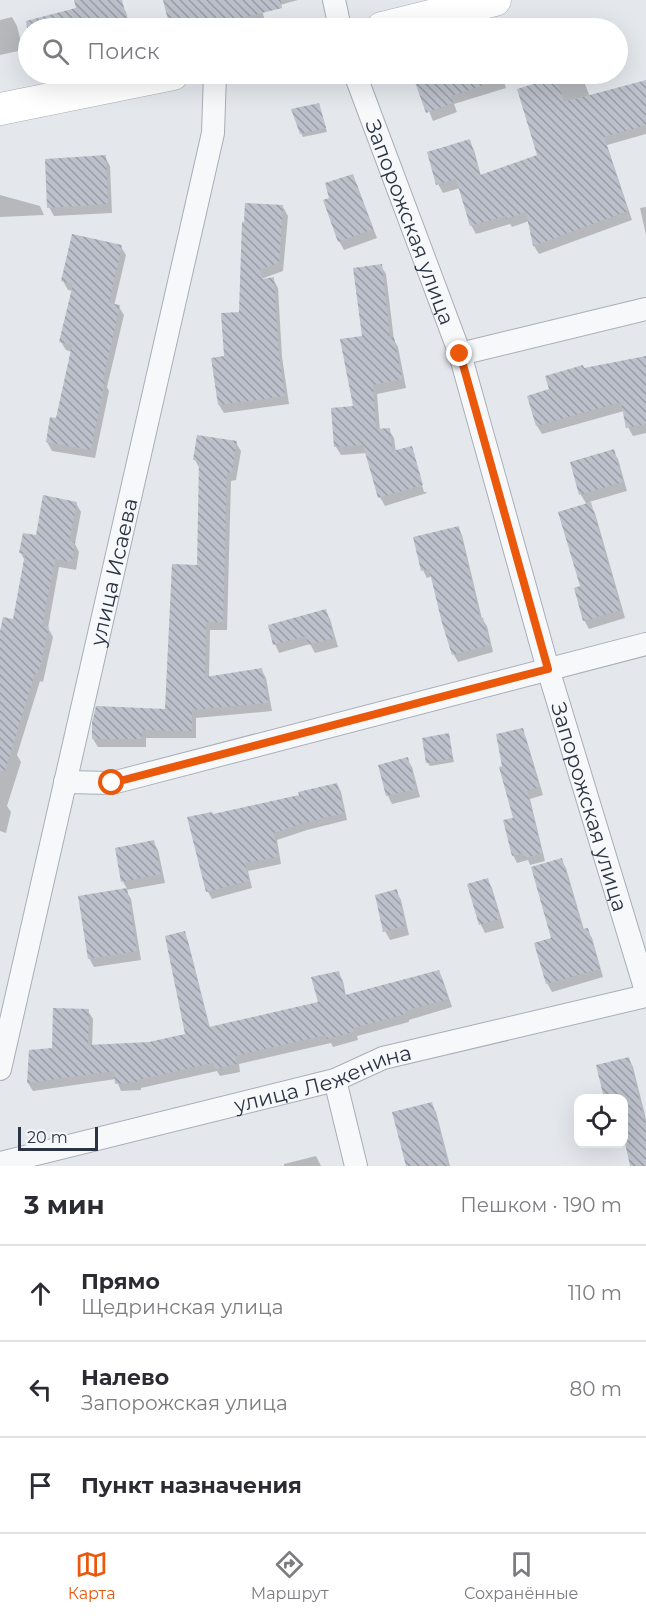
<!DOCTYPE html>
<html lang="ru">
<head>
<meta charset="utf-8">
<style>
	body { margin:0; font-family:Montserrat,sans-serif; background:#f7f7f7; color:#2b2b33 }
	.controls { position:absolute; right:18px; bottom:18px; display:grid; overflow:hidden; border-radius:12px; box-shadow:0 6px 24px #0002 }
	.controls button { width:54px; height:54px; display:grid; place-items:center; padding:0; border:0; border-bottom:2px solid #e1e1e2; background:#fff; color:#2b2b33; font:30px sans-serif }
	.scale { position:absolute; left:18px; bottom:15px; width:80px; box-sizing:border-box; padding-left:6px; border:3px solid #2b3445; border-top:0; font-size:16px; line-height:21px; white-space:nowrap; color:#2b3445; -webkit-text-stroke:4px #f4f6f9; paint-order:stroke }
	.stop { position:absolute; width:18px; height:18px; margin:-14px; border:4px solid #ea580c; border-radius:50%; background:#fff }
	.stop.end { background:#ea580c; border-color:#fff; box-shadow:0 2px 6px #0008 }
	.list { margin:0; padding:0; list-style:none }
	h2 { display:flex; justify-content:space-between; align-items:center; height:78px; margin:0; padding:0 24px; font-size:26px }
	h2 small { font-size:20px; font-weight:400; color:#7c7c81 }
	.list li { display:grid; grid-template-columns:39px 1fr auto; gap:18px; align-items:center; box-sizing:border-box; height:96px; padding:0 24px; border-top:2px solid #e1e1e2 }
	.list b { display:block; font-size:22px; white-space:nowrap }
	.list p { margin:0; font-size:20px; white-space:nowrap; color:#7c7c81 }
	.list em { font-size:20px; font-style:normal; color:#7c7c81 }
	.icon { flex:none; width:33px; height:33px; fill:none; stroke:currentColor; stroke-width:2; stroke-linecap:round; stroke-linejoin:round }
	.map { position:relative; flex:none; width:646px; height:1166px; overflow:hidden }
	.search { position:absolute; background:#fff; box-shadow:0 6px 24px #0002; left:18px; right:18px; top:18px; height:66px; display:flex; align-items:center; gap:15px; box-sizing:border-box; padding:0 21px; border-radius:33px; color:#7c7c81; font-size:22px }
	.sheet { height:366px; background:#fff }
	nav { display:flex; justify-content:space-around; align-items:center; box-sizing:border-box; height:84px; border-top:2px solid #e1e1e2; background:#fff; font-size:16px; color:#7c7c81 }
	nav a { display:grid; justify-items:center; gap:3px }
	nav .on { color:#ea580c }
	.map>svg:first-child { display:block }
	.shadow { fill:#0003 }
	.building { fill:url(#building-back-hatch) }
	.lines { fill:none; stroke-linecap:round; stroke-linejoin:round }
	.street-casing { stroke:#a9aeb7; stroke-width:24 }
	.secondary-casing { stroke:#a9aeb7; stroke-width:33 }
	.street { stroke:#f7f8fa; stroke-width:22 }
	.secondary { stroke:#fff; stroke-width:32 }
	.route { stroke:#ea580c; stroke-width:8 }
	.labels { text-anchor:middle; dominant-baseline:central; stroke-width:5; stroke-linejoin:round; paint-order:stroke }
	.street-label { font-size:21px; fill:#2b3445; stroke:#f4f6f9 }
</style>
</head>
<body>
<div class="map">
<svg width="646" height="1166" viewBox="0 0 646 1166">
	<defs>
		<pattern id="building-back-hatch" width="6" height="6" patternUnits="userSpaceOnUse" patternTransform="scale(1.5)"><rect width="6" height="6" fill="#bbc0ca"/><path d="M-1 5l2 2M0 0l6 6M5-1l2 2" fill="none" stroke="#989da6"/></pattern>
	</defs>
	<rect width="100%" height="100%" fill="#e4e7ec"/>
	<path class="shadow" d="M76 0H119L126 12 130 28H38L36 20 78 9Z
		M165 0H298L262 10 265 21 234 28H226L225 27 216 28H184L228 19 227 16 171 28Z
		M12 17 17 26 23 50 0 55V20Z
		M414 74H502L506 88 454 104 457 112 433 121Z
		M571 74H581L590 97 646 82V134L607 145 632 220 539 254 534 246 529 221 512 227 510 224 476 234 471 225 460 188 443 193 438 184 469 141 474 150 481 176 539 156 519 90Z
		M319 104 327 132 303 137 301 133Z
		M105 157 110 166 112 213 54 216 49 207Z
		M352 176 357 185 377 238 344 250 339 241Z
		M0 195 40 206 44 215 0 217Z
		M283 207 288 216 283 271 261 279H273L278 288 282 357 289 404 224 413 219 405 225 357 241 314 245 223Z
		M646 207V235L640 208Z
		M121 247 126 255 114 306 119 307 124 315 107 387 109 391 95 458 52 451 47 442 57 420 72 352 66 350 61 342 73 291 68 290 63 281Z
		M381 266 386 274 394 340 398 347 406 388 377 394 380 431 389 430 394 438 396 452 411 448 415 455H413L424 492H426L427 493 385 506 380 497 367 453 341 455 336 447 354 408 364 338Z
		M646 357V433L633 436 628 427 624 411 542 434 537 426 529 397 551 390 583 370Z
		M236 443 241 451 236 480 231 481 227 630H210L209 678 261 669 266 678 272 711 196 718V738H146V747H98L93 739 94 724 167 710 198 566 200 469 195 460Z
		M613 451 618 459 627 491 589 502 595 513 625 618 589 629 584 620 582 587 587 505 581 495 572 463Z
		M76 503 81 512 75 544 79 552 76 570 59 567 48 628 53 637 43 682 40 681 17 755 21 762 7 806 11 812 6 833 0 831V638L14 621 25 561 21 553Z
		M458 528 462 535 482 619 487 626 493 652 458 662 454 655 432 576 427 578 423 570Z
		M326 611 330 619 338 647 315 653 310 644 279 653 275 644Z
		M522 730 526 738 543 795 530 799 545 861 530 865 528 860 517 863 513 855Z
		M448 735 454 762 430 766 427 762Z
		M407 759 412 767 420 797 392 804 388 796 380 766Z
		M337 784 341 792 347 820 307 830 277 840 281 864 248 871 252 888 212 899 208 892 189 818 213 816 300 796Z
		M153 841 158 850 165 883 126 890 131 899 141 960 94 967 89 958 80 897 128 890 123 882Z
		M561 860 566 868 584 930H587L592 938 603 977 552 992 547 983Z
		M487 879 492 888 504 928 485 933 481 925 469 885Z
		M396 891 401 900 409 935 390 940 385 931Z
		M184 933 188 941 210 1028 320 1003 338 972 343 981 346 996 439 971 443 980 452 1007 409 1020V1022L357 1036 358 1040 333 1047 331 1043 239 1064 240 1072 220 1076 217 1071 141 1088V1090L121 1091 116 1079 33 1091 28 1083 53 1049 88 1011 93 1019 92 1047 150 1043 187 1035Z
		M629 1059 633 1067 646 1119V1166H632L624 1132V1098H606L598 1066Z
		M432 1104 436 1112 450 1166H408Z
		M316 1156 321 1166H284V1164Z"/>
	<path class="building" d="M74 0H122L129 28H27L26 21 76 8Z
		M163 0H281L282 8 221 23 220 19 170 28Z
		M412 74H504L505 78 451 96 453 103 426 113Z
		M556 77 564 102 646 80V125L604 137 628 211 533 246 526 212 506 219 505 216 470 226 456 179 436 185 427 152 470 139 480 175 537 155 517 89Z
		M319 103 326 128 300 134 291 109Z
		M106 155 108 204 47 208 45 159Z
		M353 174 373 229 338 242 323 200 329 198 325 183Z
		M245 203 283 205 279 263 260 269 262 279 274 277 278 347 285 396 218 405 211 358 224 356 221 313 239 312 242 222H244Z
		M72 234 122 245 109 303 120 305 103 380 105 381 91 450 46 442 50 417 56 418 72 345 59 342 73 284 61 281Z
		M382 264 390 338 394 337 402 379 373 385 376 429 390 428 392 451 412 446 423 485 378 498 363 445 334 447 331 408 353 406 340 339 362 336 353 268Z
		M646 356V424L626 428 621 402 536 426 527 396 549 389 545 376 583 365 584 368Z
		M197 435 237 441 232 472 227 473 223 622H206L205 677 262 668 268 703 192 710V731L142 730V739H92V723L96 706 165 709 172 564 197 565 199 461 193 460Z
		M614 449 623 482 579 495 570 462Z
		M43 495 77 502 69 541 75 542 72 562 55 559 42 626 49 627 38 674 35 673 5 771H0V632L3 617 13 619 25 554 19 553 23 533 36 535Z
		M591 502 621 610 583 621 574 588 580 586 558 512Z
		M459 526 480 618H483L490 645 452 655 442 623 429 569 421 571 413 537Z
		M326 609 334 638 308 645 306 636 273 645 268 625Z
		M523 728 539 787 527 791 542 853 525 858 523 853 512 856 503 820 513 818 499 767 502 766 496 734Z
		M449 733 453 758 426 763 422 738Z
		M408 757 416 789 386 796 378 765Z
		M337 783 344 813 303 823 274 833 278 857 245 863 249 881 206 892 187 817 212 812 213 814 299 795 298 792Z
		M154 840 161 874 121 882 115 848Z
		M562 858 582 929 588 928 600 969 546 984 534 943 551 938 531 867Z
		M488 878 500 919 479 925 467 884Z
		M127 888 137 951 88 959 78 896Z
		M397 889 405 926 383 932 375 895Z
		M185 931 209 1027 318 1002 311 977 339 971 345 995 439 970 448 999 405 1011 406 1014 353 1028 354 1032 327 1039 326 1035 235 1056 237 1064 214 1069 213 1063 137 1080V1082L115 1084 114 1071 27 1083 29 1050 52 1048 53 1008 89 1009 88 1045 149 1042 185 1034 165 936Z
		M629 1057 646 1126V1166H630L624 1138V1098H604L596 1065Z
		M432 1102 448 1166H406L392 1112Z"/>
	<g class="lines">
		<g class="street-casing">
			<g id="street">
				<path d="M334 0 340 28"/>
				<path id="s1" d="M355 74 460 354 548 669 646 991"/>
				<path d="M460 354 646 309"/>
				<path d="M65 782 112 783 646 644"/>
				<path id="s2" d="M0 1069 213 133 215 74"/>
				<path d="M335 1080 356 1166"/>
				<path id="s3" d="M0 1163 335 1080 383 1058 646 996"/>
			</g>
		</g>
		<g class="secondary-casing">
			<path id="secondary" d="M382 28 495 0
				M0 109 173 74"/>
		</g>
		<use href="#street" class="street"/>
		<use href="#secondary" class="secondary"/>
	</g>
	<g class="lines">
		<path class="route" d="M112 783 548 669 460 354"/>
	</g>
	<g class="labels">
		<g class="street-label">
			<text stroke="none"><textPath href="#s1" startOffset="158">Запорожская улица</textPath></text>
			<text stroke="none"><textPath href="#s2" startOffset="510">улица Исаева</textPath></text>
			<text stroke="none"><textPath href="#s1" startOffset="770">Запорожская улица</textPath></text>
			<text stroke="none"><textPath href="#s3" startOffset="334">улица Леженина</textPath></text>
		</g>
	</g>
</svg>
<div class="controls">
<button><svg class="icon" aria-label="locate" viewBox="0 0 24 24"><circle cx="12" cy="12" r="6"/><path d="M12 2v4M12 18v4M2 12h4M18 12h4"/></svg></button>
</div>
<div class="scale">20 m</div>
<div class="stop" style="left:112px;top:783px"></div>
<div class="stop end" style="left:460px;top:354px"></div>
<div class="search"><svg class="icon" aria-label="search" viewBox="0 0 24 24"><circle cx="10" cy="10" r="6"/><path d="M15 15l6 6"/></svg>Поиск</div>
</div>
<section class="sheet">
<h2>3 мин<small>Пешком · 190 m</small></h2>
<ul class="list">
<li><svg class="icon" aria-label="ahead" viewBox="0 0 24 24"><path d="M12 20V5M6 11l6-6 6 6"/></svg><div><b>Прямо</b><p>Щедринская улица</p></div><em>110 m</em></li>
<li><svg class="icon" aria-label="left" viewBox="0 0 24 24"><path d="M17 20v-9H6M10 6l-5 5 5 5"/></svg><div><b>Налево</b><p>Запорожская улица</p></div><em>80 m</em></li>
<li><svg class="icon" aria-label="arrive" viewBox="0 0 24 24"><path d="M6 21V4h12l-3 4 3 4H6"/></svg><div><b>Пункт назначения</b></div></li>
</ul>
</section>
<nav>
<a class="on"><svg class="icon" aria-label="map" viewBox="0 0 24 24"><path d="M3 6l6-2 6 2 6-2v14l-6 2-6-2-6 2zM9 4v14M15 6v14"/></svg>Карта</a>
<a><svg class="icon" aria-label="directions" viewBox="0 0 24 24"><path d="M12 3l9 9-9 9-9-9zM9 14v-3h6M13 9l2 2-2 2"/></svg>Маршрут</a>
<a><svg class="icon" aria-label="saved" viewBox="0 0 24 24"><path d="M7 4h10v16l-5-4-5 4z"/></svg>Сохранённые</a>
</nav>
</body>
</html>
